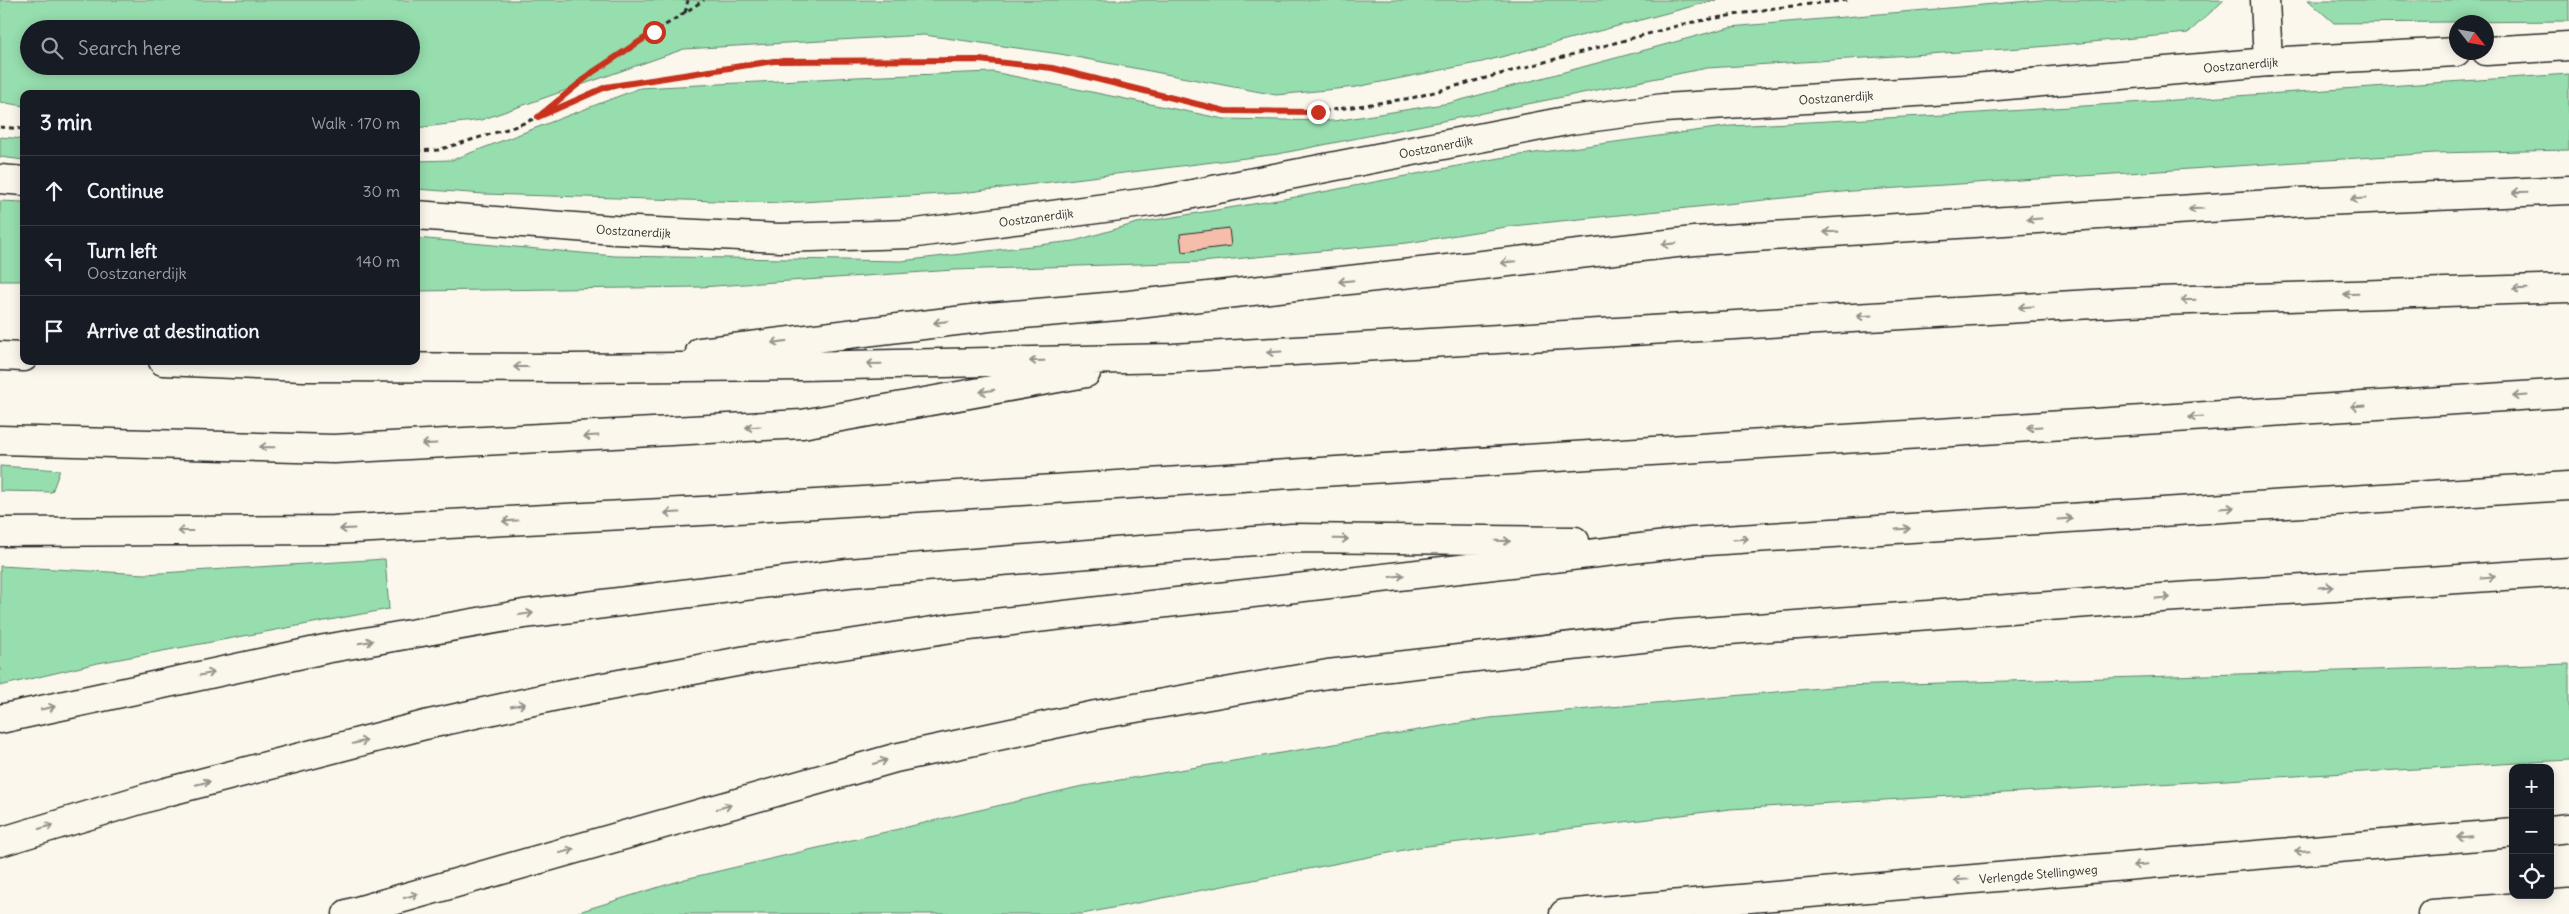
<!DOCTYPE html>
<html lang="en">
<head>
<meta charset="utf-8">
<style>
	body { margin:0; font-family:Delius,sans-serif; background:#20242c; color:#f1f3f6 }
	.controls { position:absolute; right:15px; bottom:15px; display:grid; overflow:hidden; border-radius:10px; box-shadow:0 2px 12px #0003 }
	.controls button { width:45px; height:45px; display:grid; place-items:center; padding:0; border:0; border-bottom:1px solid #363941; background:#171b24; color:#f1f3f6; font:25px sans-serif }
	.compass { position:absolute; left:2449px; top:15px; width:45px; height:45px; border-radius:50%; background:#171b24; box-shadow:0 2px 12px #0003; rotate:121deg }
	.stop { position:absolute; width:15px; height:15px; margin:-11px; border:4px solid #c8321e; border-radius:50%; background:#fff }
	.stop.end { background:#c8321e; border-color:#fff; box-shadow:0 1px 5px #0008 }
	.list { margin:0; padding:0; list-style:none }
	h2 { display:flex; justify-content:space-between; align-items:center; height:65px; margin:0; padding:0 20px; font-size:21px }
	h2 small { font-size:16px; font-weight:400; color:#9ea1a6 }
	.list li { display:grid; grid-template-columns:32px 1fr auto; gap:15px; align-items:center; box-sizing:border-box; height:70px; padding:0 20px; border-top:1px solid #363941 }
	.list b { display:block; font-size:19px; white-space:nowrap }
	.list p { margin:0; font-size:16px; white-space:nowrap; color:#9ea1a6 }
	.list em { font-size:16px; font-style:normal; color:#9ea1a6 }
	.icon { flex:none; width:28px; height:28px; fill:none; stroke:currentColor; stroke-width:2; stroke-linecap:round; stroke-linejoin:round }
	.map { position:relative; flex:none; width:2569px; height:914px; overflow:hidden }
	.search { position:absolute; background:#171b24; box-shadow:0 2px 12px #0003; left:20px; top:20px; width:400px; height:55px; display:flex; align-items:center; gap:12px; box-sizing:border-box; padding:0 18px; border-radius:28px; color:#9ea1a6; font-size:19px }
	.panel { position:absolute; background:#171b24; box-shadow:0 2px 12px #0003; left:20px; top:90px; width:400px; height:275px; border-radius:10px }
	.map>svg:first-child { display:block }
	.green { fill:#96deae; stroke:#60846c; fill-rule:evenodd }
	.building { fill:#f6beaa; stroke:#2b2b2b }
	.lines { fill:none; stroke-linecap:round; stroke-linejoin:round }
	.minor-casing { stroke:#2b2b2b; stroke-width:31 }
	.major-casing { stroke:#2b2b2b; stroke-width:31 }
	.highway-casing { stroke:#2b2b2b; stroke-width:31 }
	.path { stroke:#2b2b2b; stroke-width:3; stroke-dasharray:5 4; stroke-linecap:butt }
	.minor { stroke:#fbf7ec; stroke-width:28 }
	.major { stroke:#fbf7ec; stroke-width:28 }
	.highway { stroke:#fbf7ec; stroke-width:28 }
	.oneway { stroke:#93918c }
	.route { stroke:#c8321e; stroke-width:6 }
	.labels { text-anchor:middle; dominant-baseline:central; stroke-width:4.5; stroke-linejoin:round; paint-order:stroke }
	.street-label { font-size:12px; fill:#2b2b2b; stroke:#fbf7ec }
</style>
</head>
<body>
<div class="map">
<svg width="2569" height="914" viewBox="0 0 2569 914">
	<rect width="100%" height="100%" fill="#fbf7ec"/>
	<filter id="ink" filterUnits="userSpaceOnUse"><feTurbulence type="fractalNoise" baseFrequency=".02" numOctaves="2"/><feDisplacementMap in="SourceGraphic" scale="10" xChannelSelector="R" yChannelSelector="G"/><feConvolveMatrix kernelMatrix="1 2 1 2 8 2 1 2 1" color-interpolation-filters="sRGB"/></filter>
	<g filter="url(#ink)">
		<path class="green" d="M0 0H1716L1482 62 1356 87 1276 95 1060 54 924 35 684 49 481 120 416 128V94H24V106L0 102ZM29 29H411V66H29Z
			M2040 0H2224L2188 33 2037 47 1707 68 1278 154 961 193 783 203 484 194 416 189V161L452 160 640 88 856 77 993 72 1224 119 1334 121 1450 103 1730 27Z
			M2308 0H2569V21L2334 23Z
			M2569 74V150L2435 153 1852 191 1512 226 1407 243 1201 262 954 270 700 287 416 291V238L615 256 901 261 1074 241 1137 223 1302 196 1499 158 1731 126 1963 114Z
			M0 137 24 139V160L0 157Z
			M0 201 24 202V281H0Z
			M0 466 60 470 52 492 0 491Z
			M385 559 389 609 98 663 0 686V566L145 574Z
			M2569 664V760L1730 809 1419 847 1082 914H572L685 879 1078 787 1490 718 1842 686Z"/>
		<path class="building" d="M1229 228 1231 246 1182 252 1180 234Z"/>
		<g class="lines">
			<g class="minor-casing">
				<g id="minor">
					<path d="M2265 0 2268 62"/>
					<path d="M2486 51 2569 46"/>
					<path d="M0 179 24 181"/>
					<path id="s1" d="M416 215 615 230 780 238 909 234 1157 201 1571 120 1664 108 1963 89 2268 62 2456 52"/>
				</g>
			</g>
			<g class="major-casing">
				<g id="major">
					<path d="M2550 830 2569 828"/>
					<path id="s2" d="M1564 914 2513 833"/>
					<path d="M2432 914 2569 903"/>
				</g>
			</g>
			<g class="highway-casing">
				<path id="highway" d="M700 352 989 317 1129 305 1694 241 2301 202 2569 190
					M0 356 24 357
					M163 361 304 367 570 368 801 366 1173 358 2126 302 2569 288
					M0 440 334 449 802 424 1086 373
					M0 532 334 530 721 510 2569 393
					M0 719 325 649 524 614 848 573 1292 538 1575 541
					M0 842 166 792 425 725 556 696 752 659 952 628 1692 542 2569 486
					M347 914 895 758 1096 715 1328 674 1677 634 2115 601 2569 572"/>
			</g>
			<path class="path" d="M685 13 688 0
				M541 114 593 72 704 0
				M0 127 24 129
				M416 151 438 150 517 126 606 87 774 61 979 60 1052 68 1225 111 1318 112 1412 98 1688 23 1774 8 1848 0"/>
			<use href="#minor" class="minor"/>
			<use href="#major" class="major"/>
			<use href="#highway" class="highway"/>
		</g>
		<defs><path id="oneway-shaft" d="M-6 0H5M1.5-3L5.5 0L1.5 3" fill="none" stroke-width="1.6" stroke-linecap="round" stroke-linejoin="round" transform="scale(1.25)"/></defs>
		<g class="oneway">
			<use href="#oneway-shaft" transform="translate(2520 192) rotate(178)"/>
			<use href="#oneway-shaft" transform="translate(2358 199) rotate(177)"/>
			<use href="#oneway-shaft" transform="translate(2196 209) rotate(177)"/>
			<use href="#oneway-shaft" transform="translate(2034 219) rotate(176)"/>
			<use href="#oneway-shaft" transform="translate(1831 232) rotate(178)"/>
			<use href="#oneway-shaft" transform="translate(1669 244) rotate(174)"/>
			<use href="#oneway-shaft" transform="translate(1508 262) rotate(174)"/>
			<use href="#oneway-shaft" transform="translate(1346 281) rotate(174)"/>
			<use href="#oneway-shaft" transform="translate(2520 289) rotate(178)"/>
			<use href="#oneway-shaft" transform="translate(2351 294) rotate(178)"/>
			<use href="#oneway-shaft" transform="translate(2188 300) rotate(178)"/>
			<use href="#oneway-shaft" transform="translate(2026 307) rotate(177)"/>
			<use href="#oneway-shaft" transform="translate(1864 316) rotate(177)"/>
			<use href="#oneway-shaft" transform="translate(941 322) rotate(173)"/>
			<use href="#oneway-shaft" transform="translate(779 342) rotate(173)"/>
			<use href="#oneway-shaft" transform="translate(1274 352) rotate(176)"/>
			<use href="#oneway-shaft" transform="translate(1037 361) rotate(179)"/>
			<use href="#oneway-shaft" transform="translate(874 364) rotate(179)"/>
			<use href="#oneway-shaft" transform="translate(521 367) rotate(-180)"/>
			<use href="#oneway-shaft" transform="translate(987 391) rotate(170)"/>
			<use href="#oneway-shaft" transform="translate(2520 396) rotate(176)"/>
			<use href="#oneway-shaft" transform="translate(2358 406) rotate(176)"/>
			<use href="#oneway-shaft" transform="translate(2196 417) rotate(176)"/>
			<use href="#oneway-shaft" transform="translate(753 427) rotate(177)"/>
			<use href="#oneway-shaft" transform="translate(2034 427) rotate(176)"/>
			<use href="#oneway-shaft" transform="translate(591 436) rotate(177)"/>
			<use href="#oneway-shaft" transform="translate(429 444) rotate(177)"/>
			<use href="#oneway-shaft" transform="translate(267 447) rotate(-179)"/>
			<use href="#oneway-shaft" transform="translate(2227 508) rotate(-4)"/>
			<use href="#oneway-shaft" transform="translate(672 513) rotate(177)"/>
			<use href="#oneway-shaft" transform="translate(2065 519) rotate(-4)"/>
			<use href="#oneway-shaft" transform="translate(510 521) rotate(177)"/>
			<use href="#oneway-shaft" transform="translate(347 529) rotate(177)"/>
			<use href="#oneway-shaft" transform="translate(1903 529) rotate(-4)"/>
			<use href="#oneway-shaft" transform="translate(185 531) rotate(180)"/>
			<use href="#oneway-shaft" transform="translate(1341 539) rotate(1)"/>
			<use href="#oneway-shaft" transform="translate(1741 539) rotate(-4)"/>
			<use href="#oneway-shaft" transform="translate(1503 541) rotate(1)"/>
			<use href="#oneway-shaft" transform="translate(1397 576) rotate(-7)"/>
			<use href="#oneway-shaft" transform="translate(2488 577) rotate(-4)"/>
			<use href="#oneway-shaft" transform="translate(2326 587) rotate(-4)"/>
			<use href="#oneway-shaft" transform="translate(2163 598) rotate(-4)"/>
			<use href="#oneway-shaft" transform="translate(526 614) rotate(-8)"/>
			<use href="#oneway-shaft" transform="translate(366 642) rotate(-10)"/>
			<use href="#oneway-shaft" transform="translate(207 674) rotate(-12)"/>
			<use href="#oneway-shaft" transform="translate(518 705) rotate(-12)"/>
			<use href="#oneway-shaft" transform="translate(48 708) rotate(-12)"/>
			<use href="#oneway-shaft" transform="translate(360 742) rotate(-14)"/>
			<use href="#oneway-shaft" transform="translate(880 762) rotate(-16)"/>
			<use href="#oneway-shaft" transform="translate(203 783) rotate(-14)"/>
			<use href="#oneway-shaft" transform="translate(724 807) rotate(-16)"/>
			<use href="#oneway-shaft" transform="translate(46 827) rotate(-16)"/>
			<use href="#oneway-shaft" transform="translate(2464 837) rotate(175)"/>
			<use href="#oneway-shaft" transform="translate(567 851) rotate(-16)"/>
			<use href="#oneway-shaft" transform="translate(2302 851) rotate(175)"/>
			<use href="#oneway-shaft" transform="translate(2140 865) rotate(175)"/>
			<use href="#oneway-shaft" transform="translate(1961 880) rotate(175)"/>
			<use href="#oneway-shaft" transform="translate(411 896) rotate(-16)"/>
		</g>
	</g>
	<g class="lines" filter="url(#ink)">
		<path class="route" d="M654 32 593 72 538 117 606 87 774 61 979 60 1052 68 1225 111 1318 112"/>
	</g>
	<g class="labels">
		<g class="street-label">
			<text stroke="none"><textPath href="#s1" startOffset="1838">Oostzanerdijk</textPath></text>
			<text stroke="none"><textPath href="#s1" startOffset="1432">Oostzanerdijk</textPath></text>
			<text stroke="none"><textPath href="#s1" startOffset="1028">Oostzanerdijk</textPath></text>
			<text stroke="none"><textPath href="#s1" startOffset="622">Oostzanerdijk</textPath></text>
			<text stroke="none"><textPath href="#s1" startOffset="218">Oostzanerdijk</textPath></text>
			<text stroke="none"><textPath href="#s2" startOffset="476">Verlengde Stellingweg</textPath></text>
		</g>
	</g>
</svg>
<div class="controls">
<button>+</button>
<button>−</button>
<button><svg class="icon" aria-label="locate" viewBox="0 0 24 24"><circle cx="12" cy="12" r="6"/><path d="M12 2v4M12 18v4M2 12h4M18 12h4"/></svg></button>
</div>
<svg class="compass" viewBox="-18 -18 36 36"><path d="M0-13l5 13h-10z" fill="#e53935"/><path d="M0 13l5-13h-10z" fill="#9ea1a6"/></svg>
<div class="stop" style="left:654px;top:32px"></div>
<div class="stop end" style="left:1318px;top:112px"></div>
<div class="search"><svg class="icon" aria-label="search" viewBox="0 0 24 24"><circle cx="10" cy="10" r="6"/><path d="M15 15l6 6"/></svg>Search here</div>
<section class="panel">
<h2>3 min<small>Walk · 170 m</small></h2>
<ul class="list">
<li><svg class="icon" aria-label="ahead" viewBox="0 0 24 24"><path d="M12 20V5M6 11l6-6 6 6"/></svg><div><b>Continue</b></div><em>30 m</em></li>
<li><svg class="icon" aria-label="left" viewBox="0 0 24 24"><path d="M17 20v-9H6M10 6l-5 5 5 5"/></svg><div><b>Turn left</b><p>Oostzanerdijk</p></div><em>140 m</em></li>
<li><svg class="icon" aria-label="arrive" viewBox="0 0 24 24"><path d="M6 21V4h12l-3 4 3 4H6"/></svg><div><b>Arrive at destination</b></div></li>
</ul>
</section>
</div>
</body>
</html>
